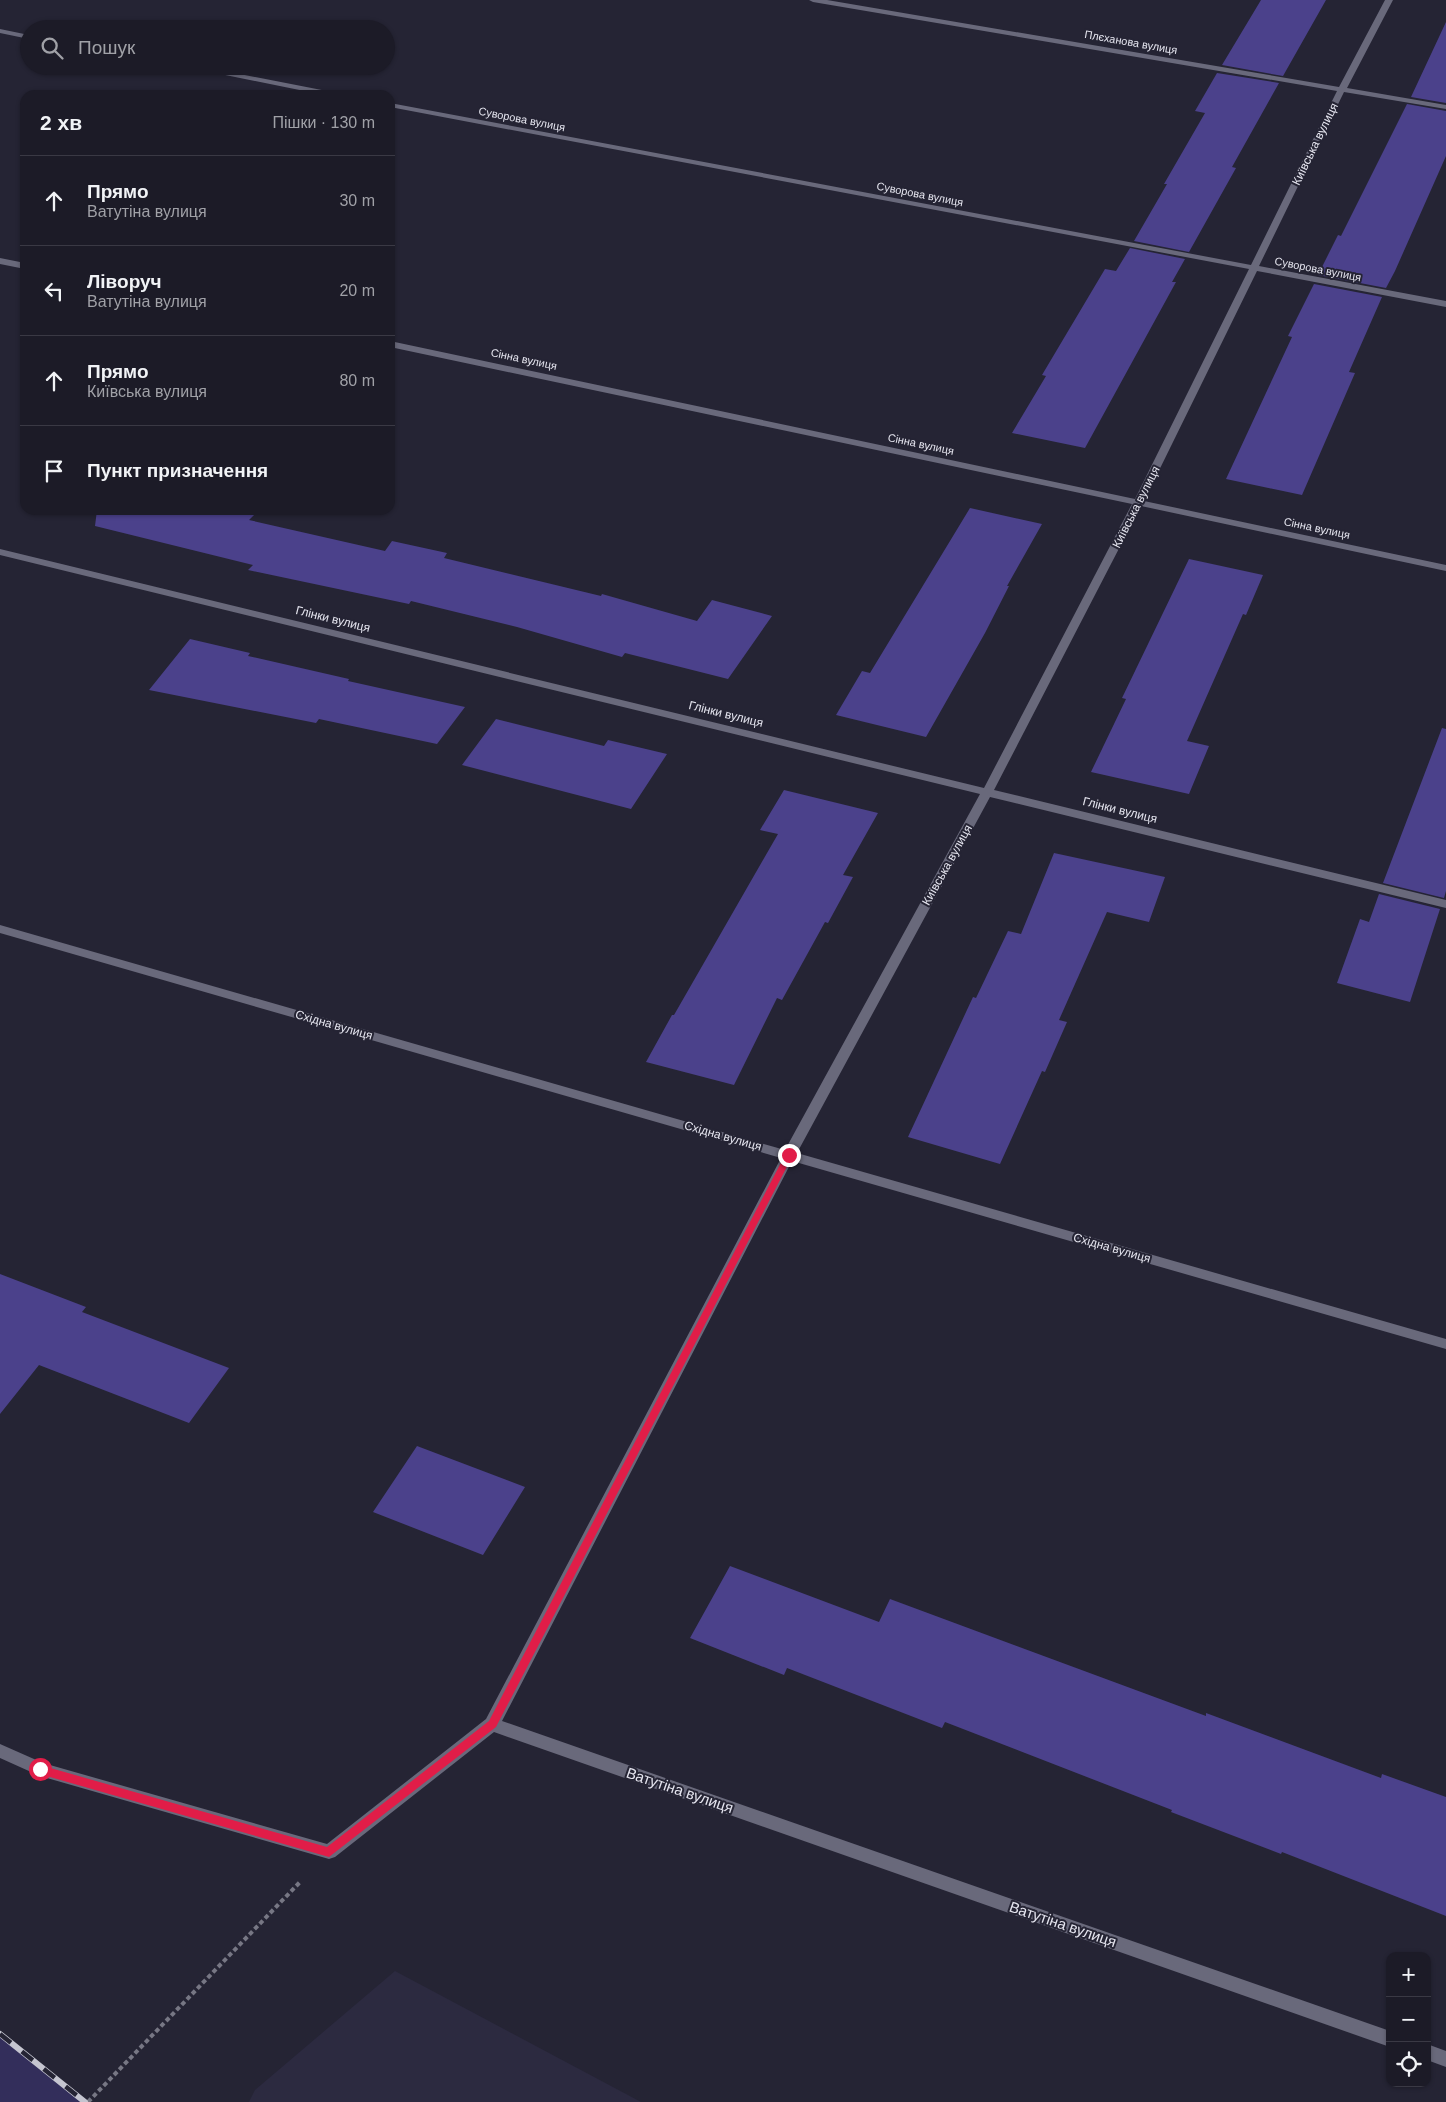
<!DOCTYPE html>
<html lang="uk">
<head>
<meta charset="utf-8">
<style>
	body { margin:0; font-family:Helvetica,sans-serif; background:#292833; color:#f1f3f6 }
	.controls { position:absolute; right:15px; bottom:15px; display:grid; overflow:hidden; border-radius:10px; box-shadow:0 1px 4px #0004 }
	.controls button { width:45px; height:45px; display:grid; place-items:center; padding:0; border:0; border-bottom:1px solid #3a3944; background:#1c1b27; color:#f1f3f6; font:25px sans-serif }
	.stop { position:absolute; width:15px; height:15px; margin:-11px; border:4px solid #e11d48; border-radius:50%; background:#fff }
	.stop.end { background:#e11d48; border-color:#fff; box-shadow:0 1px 5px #0008 }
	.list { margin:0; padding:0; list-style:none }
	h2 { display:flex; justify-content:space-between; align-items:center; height:65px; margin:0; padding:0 20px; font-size:21px }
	h2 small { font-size:16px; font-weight:400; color:#a0a1a7 }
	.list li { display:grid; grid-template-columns:32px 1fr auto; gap:15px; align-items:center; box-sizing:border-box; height:90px; padding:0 20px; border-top:1px solid #3a3944 }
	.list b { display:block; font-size:19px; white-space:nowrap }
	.list p { margin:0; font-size:16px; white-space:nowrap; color:#a0a1a7 }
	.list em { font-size:16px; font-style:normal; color:#a0a1a7 }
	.icon { flex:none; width:28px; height:28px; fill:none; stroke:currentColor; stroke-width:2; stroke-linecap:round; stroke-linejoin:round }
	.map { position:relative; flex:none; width:1446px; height:2102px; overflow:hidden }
	.search { position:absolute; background:#1c1b27; box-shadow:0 1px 4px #0004; left:20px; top:20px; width:375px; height:55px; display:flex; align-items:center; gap:12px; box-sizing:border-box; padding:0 18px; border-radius:28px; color:#a0a1a7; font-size:19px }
	.panel { position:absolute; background:#1c1b27; box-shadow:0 1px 4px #0004; left:20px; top:90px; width:375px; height:425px; border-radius:15px }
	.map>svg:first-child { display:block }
	.built { fill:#2c2a40 }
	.green { fill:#332e5b }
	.building { fill:#4b418b }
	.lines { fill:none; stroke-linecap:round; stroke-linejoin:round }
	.path { stroke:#777784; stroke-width:4; stroke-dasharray:4.5 3; stroke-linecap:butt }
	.street { fill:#69697b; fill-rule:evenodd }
	.rail-casing { stroke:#c5c5d0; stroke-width:6 }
	.rail { stroke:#252434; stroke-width:4.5; stroke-dasharray:14; stroke-linecap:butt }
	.route { fill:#e11d48 }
	.labels { text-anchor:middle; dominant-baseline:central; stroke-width:4; stroke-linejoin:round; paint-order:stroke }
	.far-street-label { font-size:11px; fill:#e5e5ef; stroke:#252434 }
	.street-label { font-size:12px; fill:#e5e5ef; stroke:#252434 }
	.near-street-label { font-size:15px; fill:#e5e5ef; stroke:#252434 }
</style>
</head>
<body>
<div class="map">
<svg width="1446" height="2102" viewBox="0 0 1446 2102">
	<rect width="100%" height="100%" fill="#252434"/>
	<path class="built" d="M395 1971 641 2102H249L255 2090Z"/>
	<path class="green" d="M0 2034 85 2102H0Z"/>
	<path class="building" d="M1261 0H1326L1283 76 1222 65Z
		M1446 22V103L1411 97Z
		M1217 73 1279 83 1232 167 1236 168 1189 252 1134 241 1167 184H1164L1205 113 1195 111Z
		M1407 104 1446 111V156L1395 271 1386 288 1318 275 1338 235 1341 236Z
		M1130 248 1185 259 1172 282H1176L1085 448 1012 433 1046 376 1042 375 1105 269 1116 271Z
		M1314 284 1382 297 1349 372 1355 373 1302 495 1226 479 1292 337 1288 336Z
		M970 508 1042 524 1007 586H1009L985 633 926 737 836 715 862 671 870 673Z
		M97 510H259L249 520 385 551 392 541 447 553 444 558 601 596 602 594 697 621 712 600 772 616 728 679 625 653 622 657 517 627 411 601 409 604 248 570 253 565 95 526Z
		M1189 559 1263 575 1246 615 1243 614 1187 741 1209 746 1189 794 1091 772 1126 699 1122 698Z
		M190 639 250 653 248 656 349 679 348 681 465 707 437 744 319 719 316 723 149 690Z
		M496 719 604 746 608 740 667 754 631 809 462 765Z
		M1442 728 1446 729V891L1444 898 1383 883Z
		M784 790 878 813 843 875 853 877 828 923 825 922 782 1000 777 998 734 1085 646 1062 672 1015H674L778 834 760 830Z
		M1054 853 1165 877 1149 922 1107 912 1059 1020 1067 1022 1045 1072 1042 1071 1000 1164 908 1137 973 997 976 998 1008 931 1021 934Z
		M1379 894 1440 909 1410 1002 1337 983 1360 919 1369 922Z
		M0 1274 86 1307 82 1312 229 1368 189 1423 39 1365 0 1414Z
		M417 1446 525 1487 483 1555 373 1512Z
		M730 1566 879 1622 890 1599 1206 1716V1713L1381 1778 1382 1774 1446 1797V1916L1282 1852 1281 1854 1171 1812 1172 1810 945 1722 942 1728 787 1668 784 1675 690 1638Z"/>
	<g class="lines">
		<path class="path" d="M88 2102 301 1881"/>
		<path class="street" d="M809 0H827L1339 87 1385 0H1393L1347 88 1446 105V109L1344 92 1259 266 1446 301V307L1257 271 1144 501 1446 565V571L1141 506 994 790 1446 900V908L990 797 797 1153 1446 1339V1349L792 1161 502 1721 1390 2031V2047L494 1732 335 1857 329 1859 40 1776 0 1758V1744L43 1763 327 1844 486 1719 781 1158 0 933V925L785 1150 980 794 0 555V549L984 788 1132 504 390 347V341L1135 499 1249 269 390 107V103L1251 265 1337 91 813 2Z
			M0 29 29 35V39L0 33Z
			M181 66H199L337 93 341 95H324Z
			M0 258 25 263V269L0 264Z
			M1427 2044 1446 2051V2067L1427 2060Z"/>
		<g class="rail-casing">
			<path id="rail" d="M0 2034 85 2102"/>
		</g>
		<use href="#rail" class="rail"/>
	</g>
	<path class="route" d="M789 1152 793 1155 496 1727 329 1857 36 1773 35 1769 36 1766 40 1765 327 1847 489 1721 785 1155Z"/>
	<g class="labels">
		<g class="far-street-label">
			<text transform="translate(1131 42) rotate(10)">Плєханова вулиця</text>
			<text transform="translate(522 119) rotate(11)">Суворова вулиця</text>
			<text transform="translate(920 194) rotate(11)">Суворова вулиця</text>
			<text transform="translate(1318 269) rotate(11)">Суворова вулиця</text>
			<text transform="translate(524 359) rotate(12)">Сінна вулиця</text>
			<text transform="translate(921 444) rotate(12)">Сінна вулиця</text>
			<text transform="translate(1317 528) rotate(12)">Сінна вулиця</text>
		</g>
		<g class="street-label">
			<text transform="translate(1315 144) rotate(-64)">Київська вулиця</text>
			<text transform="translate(1136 507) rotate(-63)">Київська вулиця</text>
			<text transform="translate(333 619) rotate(14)">Глінки вулиця</text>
			<text transform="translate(726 714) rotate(14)">Глінки вулиця</text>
			<text transform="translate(1120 810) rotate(14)">Глінки вулиця</text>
			<text transform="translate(947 865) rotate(-61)">Київська вулиця</text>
			<text transform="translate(334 1025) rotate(16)">Східна вулиця</text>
			<text transform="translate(723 1136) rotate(16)">Східна вулиця</text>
			<text transform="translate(1112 1248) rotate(16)">Східна вулиця</text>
		</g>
		<g class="near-street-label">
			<text transform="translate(680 1790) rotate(19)">Ватутіна вулиця</text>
			<text transform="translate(1063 1924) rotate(19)">Ватутіна вулиця</text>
		</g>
	</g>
</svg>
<div class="controls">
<button>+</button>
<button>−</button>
<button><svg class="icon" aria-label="locate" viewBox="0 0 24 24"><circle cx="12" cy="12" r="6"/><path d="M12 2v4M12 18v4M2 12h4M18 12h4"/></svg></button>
</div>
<div class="stop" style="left:40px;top:1769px"></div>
<div class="stop end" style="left:789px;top:1155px"></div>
<div class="search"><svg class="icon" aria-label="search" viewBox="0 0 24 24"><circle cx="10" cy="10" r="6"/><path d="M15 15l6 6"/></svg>Пошук</div>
<section class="panel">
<h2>2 хв<small>Пішки · 130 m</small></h2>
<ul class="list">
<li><svg class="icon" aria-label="ahead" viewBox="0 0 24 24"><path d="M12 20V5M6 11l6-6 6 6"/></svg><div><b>Прямо</b><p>Ватутіна вулиця</p></div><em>30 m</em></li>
<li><svg class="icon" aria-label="left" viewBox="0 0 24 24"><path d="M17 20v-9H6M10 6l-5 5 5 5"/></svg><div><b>Ліворуч</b><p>Ватутіна вулиця</p></div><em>20 m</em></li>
<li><svg class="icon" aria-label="ahead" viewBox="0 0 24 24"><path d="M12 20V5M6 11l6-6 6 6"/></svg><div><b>Прямо</b><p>Київська вулиця</p></div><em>80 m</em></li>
<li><svg class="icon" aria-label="arrive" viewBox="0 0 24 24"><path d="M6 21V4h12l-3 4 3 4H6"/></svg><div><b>Пункт призначення</b></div></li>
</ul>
</section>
</div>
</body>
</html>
